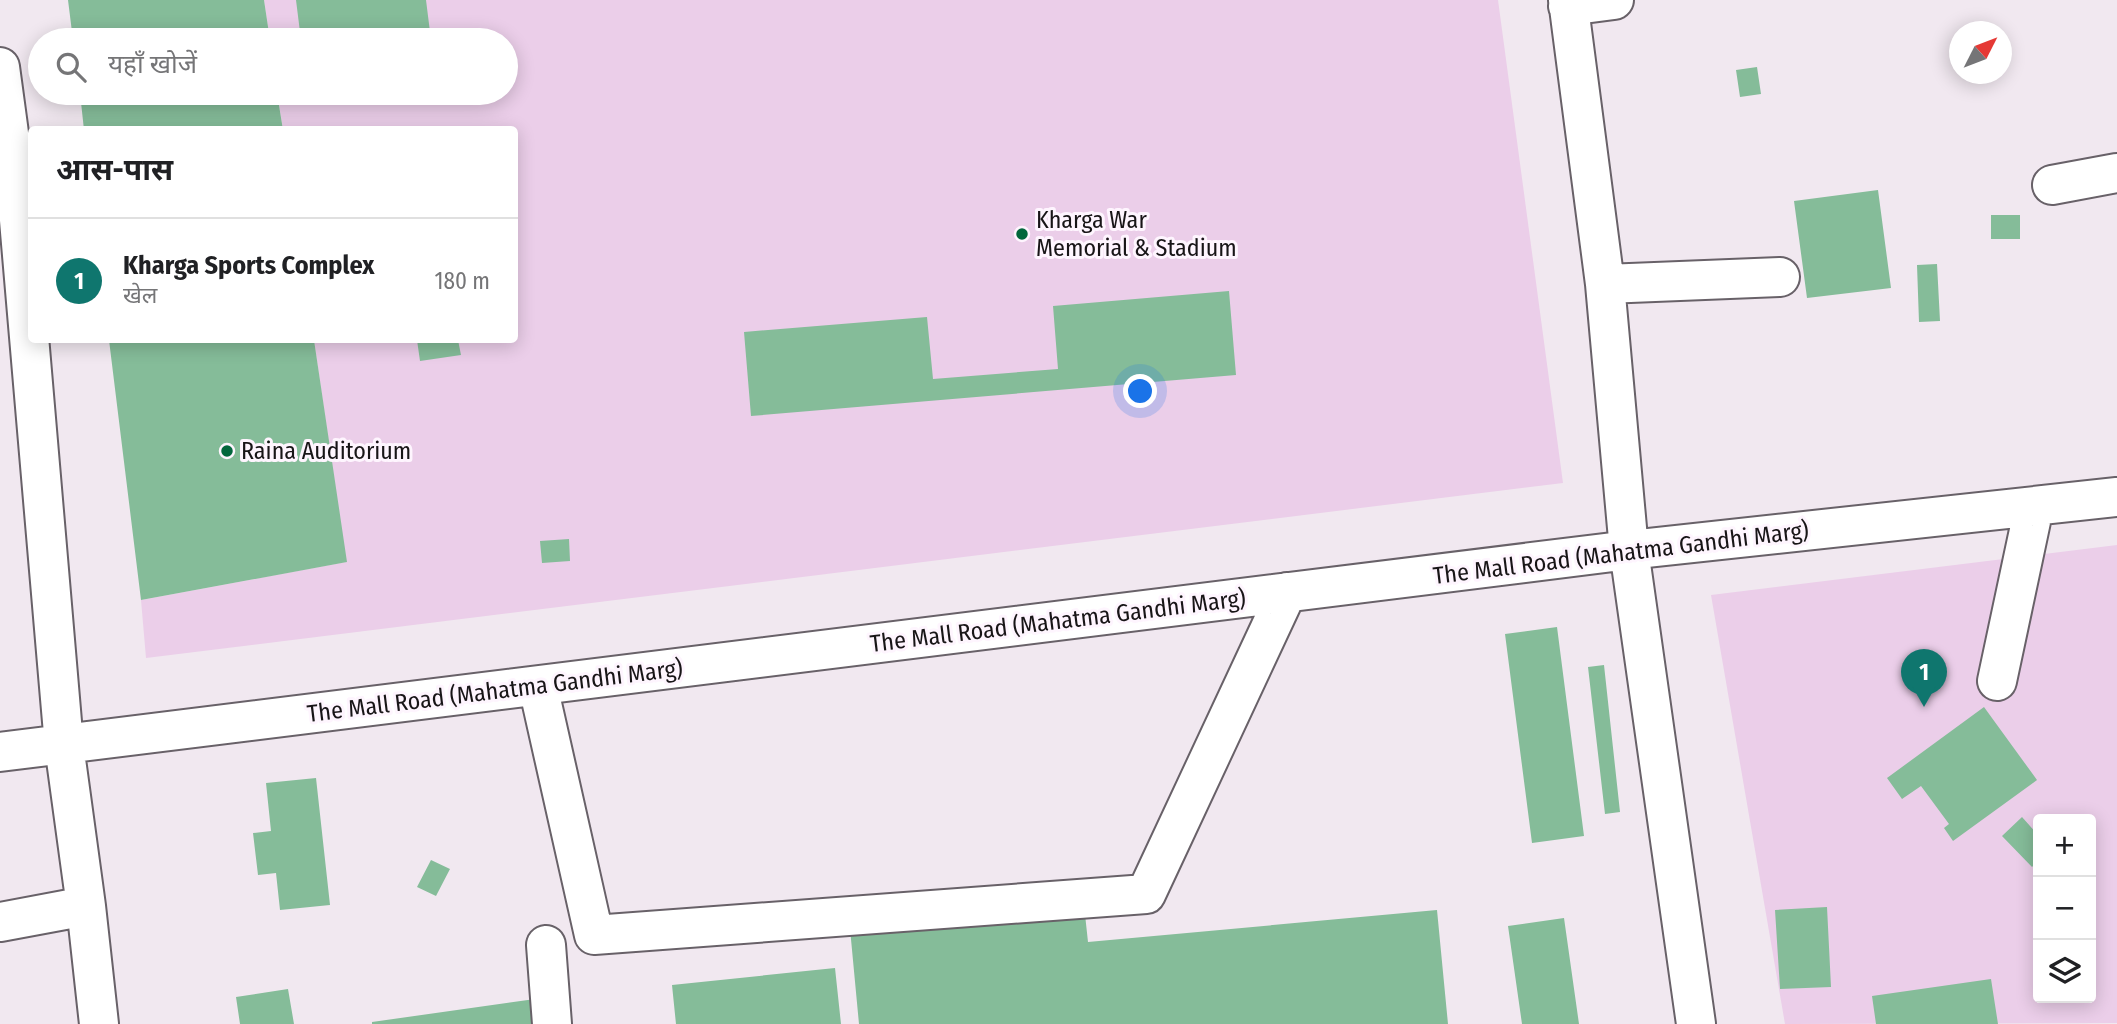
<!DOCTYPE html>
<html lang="hi">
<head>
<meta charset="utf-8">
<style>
	body { margin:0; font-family:"Fira Sans Condensed","Noto Sans Devanagari",sans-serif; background:#f2f2f2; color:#202124 }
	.controls { position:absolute; right:21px; bottom:21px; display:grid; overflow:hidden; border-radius:7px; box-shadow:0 4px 18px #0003 }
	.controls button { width:63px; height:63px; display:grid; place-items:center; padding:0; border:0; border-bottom:2px solid #e0e0e0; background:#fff; color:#202124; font:35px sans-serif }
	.compass { position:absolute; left:1949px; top:21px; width:63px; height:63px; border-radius:50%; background:#fff; box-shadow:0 4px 18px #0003; rotate:48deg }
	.you { position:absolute; left:1141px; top:392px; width:24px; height:24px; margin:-18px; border:5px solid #fff; border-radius:50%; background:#1a73e8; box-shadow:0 0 0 10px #1a73e833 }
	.badge { display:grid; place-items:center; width:46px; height:46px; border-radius:50%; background:#0f766e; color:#fff; font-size:23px; font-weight:700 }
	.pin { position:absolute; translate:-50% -58px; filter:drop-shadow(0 2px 4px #0008) }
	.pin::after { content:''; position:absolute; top:37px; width:24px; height:21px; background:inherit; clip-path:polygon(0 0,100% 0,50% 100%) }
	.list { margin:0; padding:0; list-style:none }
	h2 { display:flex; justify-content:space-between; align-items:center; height:91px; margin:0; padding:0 28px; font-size:30px }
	h2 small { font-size:23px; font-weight:400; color:#757577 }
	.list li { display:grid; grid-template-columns:46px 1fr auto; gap:21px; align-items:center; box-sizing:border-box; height:126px; padding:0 28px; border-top:2px solid #e0e0e0 }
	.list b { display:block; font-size:26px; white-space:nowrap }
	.list p { margin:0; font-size:23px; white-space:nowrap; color:#757577 }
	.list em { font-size:23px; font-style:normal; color:#757577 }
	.icon { flex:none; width:38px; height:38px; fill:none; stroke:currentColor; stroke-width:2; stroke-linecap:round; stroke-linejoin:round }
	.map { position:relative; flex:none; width:2117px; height:1024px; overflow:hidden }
	.search { position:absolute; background:#fff; box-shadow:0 4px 18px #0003; left:28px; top:28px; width:490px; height:77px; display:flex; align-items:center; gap:18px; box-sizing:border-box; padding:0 24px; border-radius:38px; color:#757577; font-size:26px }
	.panel { position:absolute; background:#fff; box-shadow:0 4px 18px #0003; left:28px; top:126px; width:490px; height:217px; border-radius:7px }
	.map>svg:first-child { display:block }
	.green { fill:#ebcee9; fill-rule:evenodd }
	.building { fill:#85bc99 }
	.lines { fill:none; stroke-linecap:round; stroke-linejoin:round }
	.minor-casing { stroke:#686168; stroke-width:42 }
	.minor { stroke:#fff; stroke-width:38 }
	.poi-dot { fill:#02673c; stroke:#fef5fe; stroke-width:2.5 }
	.labels { text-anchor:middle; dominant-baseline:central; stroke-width:6; stroke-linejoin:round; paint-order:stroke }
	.poi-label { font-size:24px; fill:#181517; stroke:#fef5fe; text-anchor:start }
	.street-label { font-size:24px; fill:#181517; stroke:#fef5fe }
</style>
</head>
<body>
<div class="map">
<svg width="2117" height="1024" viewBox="0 0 2117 1024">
	<rect width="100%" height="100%" fill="#f1e8f0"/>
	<path class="green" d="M264 0H1498L1563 483 146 658 141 600 346 562 314 340H514V130L283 129 277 93H506V40H270Z
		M2117 545V1023L1785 1024 1711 595ZM2038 819H2091V998H2038Z"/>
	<path class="building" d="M68 0H264L270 40H73Z
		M296 0H426L430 32 361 40H301Z
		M1757 67 1761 94 1740 97 1736 70Z
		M80 93H277L283 130H84Z
		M321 93H362V95L322 99Z
		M1878 190 1891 288 1807 298 1794 201Z
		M1991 215H2020V239H1991Z
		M1937 264 1940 321 1919 322 1917 265Z
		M1229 291 1236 375 751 416 744 332 927 317 933 379 1058 369 1053 306Z
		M109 340H314L347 562 141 600Z
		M417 340H458L461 355 420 361Z
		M569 539 570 561 542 563 540 541Z
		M1557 627 1584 836 1532 843 1505 634Z
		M1604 665 1620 812 1605 814 1588 667Z
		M1984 707 2037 780 1953 841 1944 828 1949 824 1921 786 1902 799 1887 778Z
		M316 778 330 905 280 910 276 873 258 875 253 833 271 831 266 783Z
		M2022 817 2038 835V861L2032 867 2002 836Z
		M431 860 450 869 436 896 417 887Z
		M1083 896 1088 942 1437 910 1448 1024H859L849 918Z
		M1827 907 1831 987 1780 989 1775 910Z
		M1564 918 1579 1024H1522L1508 926Z
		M835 968 841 1024H676L672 985Z
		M1991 979 1998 1024H1876L1872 996Z
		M288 989 294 1024H240L236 997Z
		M535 999 539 1024H372V1022Z"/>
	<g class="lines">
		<g class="minor-casing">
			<path id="minor" d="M1568 0 1605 284 1629 550 1696 1024
				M1568 6 1614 0
				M0 67 16 185 64 745 86 906 99 1024
				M2052 185 2117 173
				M1605 284 1780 277
				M1997 681 2034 507
				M538 686 594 935 1146 894 1287 592
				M0 752 1629 550 2117 497
				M0 922 86 906
				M546 945 552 1024"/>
		</g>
		<use href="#minor" class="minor"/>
	</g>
	<g class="poi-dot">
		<circle cx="1022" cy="234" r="7"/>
		<circle cx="227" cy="451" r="7"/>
	</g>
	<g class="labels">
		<g class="poi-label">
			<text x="1036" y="220">Kharga War<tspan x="1036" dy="28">Memorial &amp; Stadium</tspan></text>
			<text x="241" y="451">Raina Auditorium</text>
		</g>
		<g class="street-label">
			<text transform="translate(1621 553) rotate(-7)">The Mall Road (Mahatma Gandhi Marg)</text>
			<text transform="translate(1058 621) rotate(-7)">The Mall Road (Mahatma Gandhi Marg)</text>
			<text transform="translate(495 691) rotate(-7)">The Mall Road (Mahatma Gandhi Marg)</text>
		</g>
	</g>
</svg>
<div class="controls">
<button>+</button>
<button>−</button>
<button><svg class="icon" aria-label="layers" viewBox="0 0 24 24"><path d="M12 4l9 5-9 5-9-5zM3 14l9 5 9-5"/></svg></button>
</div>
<svg class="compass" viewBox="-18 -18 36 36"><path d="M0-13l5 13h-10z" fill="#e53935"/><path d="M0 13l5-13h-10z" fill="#757577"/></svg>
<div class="you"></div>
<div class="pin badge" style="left:1924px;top:707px">1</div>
<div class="search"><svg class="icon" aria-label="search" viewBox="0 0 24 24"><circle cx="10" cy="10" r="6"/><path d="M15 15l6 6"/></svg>यहाँ खोजें</div>
<section class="panel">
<h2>आस-पास<small></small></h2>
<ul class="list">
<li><span class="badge">1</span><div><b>Kharga Sports Complex</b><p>खेल</p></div><em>180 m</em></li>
</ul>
</section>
</div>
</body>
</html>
